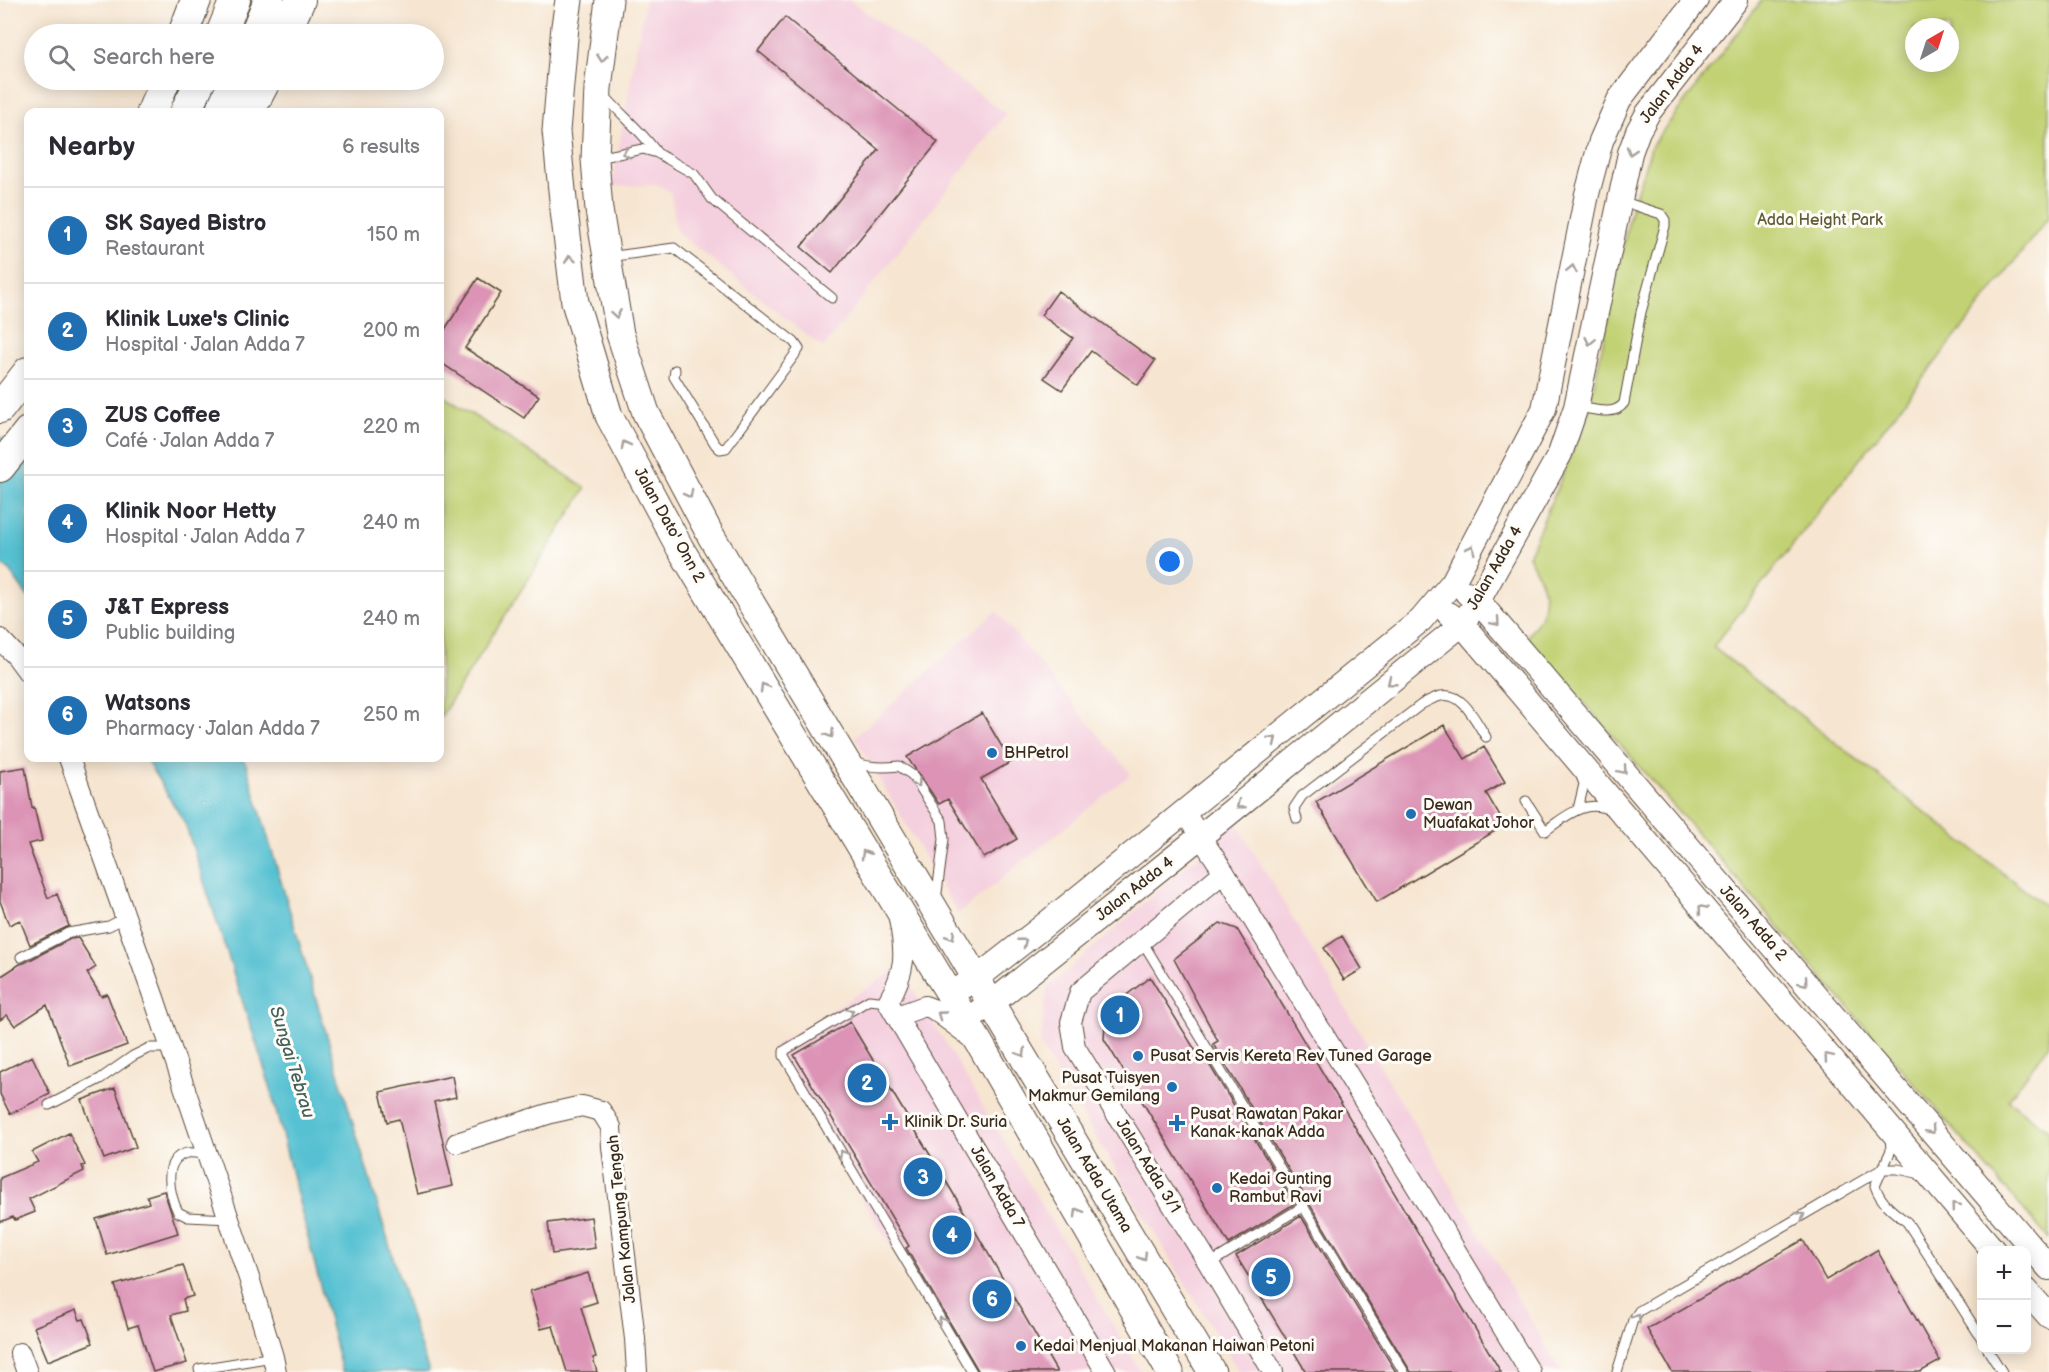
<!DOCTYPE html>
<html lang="en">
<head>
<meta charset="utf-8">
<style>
	body { margin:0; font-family:"Balsamiq Sans",sans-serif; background:#f7f7f7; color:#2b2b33 }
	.controls { position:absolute; right:18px; bottom:18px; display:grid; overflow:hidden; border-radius:12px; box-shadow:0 3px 15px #0003 }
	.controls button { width:54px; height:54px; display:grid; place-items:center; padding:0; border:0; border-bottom:2px solid #e1e1e2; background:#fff; color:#2b2b33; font:30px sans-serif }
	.compass { position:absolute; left:1905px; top:18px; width:54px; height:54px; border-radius:50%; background:#fff; box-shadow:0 3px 15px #0003; rotate:39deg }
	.you { position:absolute; left:1170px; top:562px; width:21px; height:21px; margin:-15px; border:4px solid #fff; border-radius:50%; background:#1a73e8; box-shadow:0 0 0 9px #1a73e833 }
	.badge { display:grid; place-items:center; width:39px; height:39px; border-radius:50%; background:#1f6fb2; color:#fff; font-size:20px; font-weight:700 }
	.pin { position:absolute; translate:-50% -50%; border:3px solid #fff; box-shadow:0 2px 6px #0006 }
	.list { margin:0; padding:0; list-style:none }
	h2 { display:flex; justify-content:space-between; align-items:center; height:78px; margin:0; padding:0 24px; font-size:26px }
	h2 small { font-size:20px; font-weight:400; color:#7c7c81 }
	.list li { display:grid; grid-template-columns:39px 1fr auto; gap:18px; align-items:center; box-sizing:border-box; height:96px; padding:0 24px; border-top:2px solid #e1e1e2 }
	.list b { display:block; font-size:22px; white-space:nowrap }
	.list p { margin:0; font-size:20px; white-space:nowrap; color:#7c7c81 }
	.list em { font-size:20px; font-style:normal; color:#7c7c81 }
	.icon { flex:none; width:33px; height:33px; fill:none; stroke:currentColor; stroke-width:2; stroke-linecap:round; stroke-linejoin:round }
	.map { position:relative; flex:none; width:2049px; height:1372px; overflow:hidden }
	.search { position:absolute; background:#fff; box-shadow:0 3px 15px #0003; left:24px; top:24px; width:420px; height:66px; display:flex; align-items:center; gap:15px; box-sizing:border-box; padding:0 21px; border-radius:33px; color:#7c7c81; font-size:22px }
	.panel { position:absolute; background:#fff; box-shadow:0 3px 15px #0003; left:24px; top:108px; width:420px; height:654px; border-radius:12px }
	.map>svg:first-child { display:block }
	.built { fill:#f4cfde }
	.green { fill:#c1d173; stroke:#7e7e48; stroke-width:1.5; fill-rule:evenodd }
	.water { fill:#57c1d2; stroke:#497678; stroke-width:1.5 }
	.building { fill:#dc93b5 }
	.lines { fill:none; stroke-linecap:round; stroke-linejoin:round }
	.service-casing { stroke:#574639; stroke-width:11 }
	.minor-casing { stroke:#574639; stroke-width:22 }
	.tertiary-casing { stroke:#574639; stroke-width:26 }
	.secondary-casing { stroke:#574639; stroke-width:29 }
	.primary-casing { stroke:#574639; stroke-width:32 }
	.service { stroke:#fff; stroke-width:9 }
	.minor { stroke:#fff; stroke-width:20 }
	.tertiary { stroke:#fff; stroke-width:24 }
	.secondary { stroke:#fff; stroke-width:27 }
	.primary { stroke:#fff; stroke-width:30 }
	.oneway { stroke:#a79f9a }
	.poi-dot { fill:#1f6fb2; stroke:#fdfcf7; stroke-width:2 }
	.labels { text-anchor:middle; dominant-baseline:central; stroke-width:6; stroke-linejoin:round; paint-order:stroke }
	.street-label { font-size:16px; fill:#3b2a1e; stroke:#fdfcf7 }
	.park-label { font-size:16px; fill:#635c38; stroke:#fdfcf7 }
	.poi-label { font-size:16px; fill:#3b2a1e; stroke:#fdfcf7; text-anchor:start }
	.water-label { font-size:18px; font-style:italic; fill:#455f5d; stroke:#fdfcf7 }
</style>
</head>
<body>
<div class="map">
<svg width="2049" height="1372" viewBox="0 0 2049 1372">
	<rect width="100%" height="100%" fill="#fdfcf7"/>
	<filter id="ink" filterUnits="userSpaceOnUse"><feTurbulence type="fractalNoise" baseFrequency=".0167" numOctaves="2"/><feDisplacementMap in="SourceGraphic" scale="12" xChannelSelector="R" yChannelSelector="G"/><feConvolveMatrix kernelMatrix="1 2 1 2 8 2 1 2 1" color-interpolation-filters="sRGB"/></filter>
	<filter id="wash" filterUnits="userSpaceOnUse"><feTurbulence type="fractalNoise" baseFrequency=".008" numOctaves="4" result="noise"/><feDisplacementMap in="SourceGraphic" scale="24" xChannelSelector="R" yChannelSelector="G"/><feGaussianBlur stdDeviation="1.35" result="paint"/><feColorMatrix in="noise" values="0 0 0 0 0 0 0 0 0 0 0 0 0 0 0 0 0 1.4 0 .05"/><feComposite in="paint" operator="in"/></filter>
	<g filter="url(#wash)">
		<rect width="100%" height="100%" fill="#f6e5d0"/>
		<path class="built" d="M645 0H849L1006 114 823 348 677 232 671 193 659 185 612 186Z
			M996 611 1131 774 958 914 855 737Z
			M1236 822 1561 1372H1239L1040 1045 1047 988Z
			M900 967 1141 1372H968L770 1049Z"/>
		<path class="green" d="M1762 0H2049V217L1713 647 2049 909V1045L2008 1100 2049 1131V1239L1527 637C1532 630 1538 623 1541 616 1550 595 1539 575 1528 556L1587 418 1631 209 1652 145ZM1914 27H1950V63H1914Z
			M440 394 586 488 440 718Z"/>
		<path class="water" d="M0 436 28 461V597L8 569 0 564Z
			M145 758H242L246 764 414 1328 429 1372H342L269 1083 185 823Z"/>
		<g id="blocks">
			<path class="building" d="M785 17 938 142 832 273 801 247 879 150 758 51Z
				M478 278 501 293 465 348 539 396 524 418 440 362V337Z
				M1058 291 1155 361 1138 385 1091 351 1062 390 1044 378 1073 338 1041 315Z
				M982 713 1011 762 981 779 1017 839 984 858 948 799 939 804 907 757Z
				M1444 725 1465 759 1484 747 1505 782 1486 793 1505 825 1377 902 1316 802Z
				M25 767 32 808 34 807 42 841 28 844 48 898 57 894 69 926 30 945 20 920 9 925 0 901V771Z
				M1220 923 1237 929 1501 1372H1411L1213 1044 1218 1041 1174 959Z
				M1342 936 1362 969 1344 980 1324 948Z
				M78 938 96 967 87 973 101 996 107 994 127 1045 70 1066 47 1005 15 1026 7 1015 0 1020V977L20 964 24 963 70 939Z
				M1150 977 1197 1053 1201 1051 1294 1204 1229 1244 1104 1039 1106 1011Z
				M850 1022 956 1198 1057 1372H979L906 1248 909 1246 794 1055Z
				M32 1056 50 1094 10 1114 0 1094V1072Z
				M452 1076 456 1097 434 1102 453 1186 417 1194 399 1119 387 1122 380 1092Z
				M115 1088 136 1147 104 1159 82 1100Z
				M69 1133 85 1165 82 1166 84 1171 29 1199 35 1212 15 1220 13 1217 0 1222V1178L38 1162 32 1152Z
				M164 1191 178 1233 107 1255 96 1219 149 1203 147 1196Z
				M1301 1216 1396 1372H1306L1249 1277 1236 1256Z
				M591 1217 595 1248 552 1254 548 1223Z
				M1803 1240 1826 1280 1877 1250 1940 1361 1920 1372H1672L1647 1329Z
				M183 1265 193 1296 183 1299 186 1311 171 1315 187 1363 153 1372 138 1325 128 1328 115 1285Z
				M588 1273 597 1302 581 1307 596 1357 593 1358 597 1372H567L553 1326 541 1329 530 1291Z
				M76 1310 80 1320 84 1319 93 1343 48 1361 34 1327Z"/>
		</g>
	</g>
	<g filter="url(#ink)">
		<use href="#blocks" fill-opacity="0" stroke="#574639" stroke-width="1.5"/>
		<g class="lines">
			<g class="service-casing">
				<path id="service" d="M604 95C621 115 642 131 657 153
					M597 158 643 149 657 153 694 174 712 199 832 298
					M608 257 674 248 794 342 799 349 726 448 720 449 715 444 674 377 675 370
					M1578 407C1594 409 1614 417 1624 403L1641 312 1665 226V220L1661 214 1621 201
					M854 762C869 768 883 768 899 766L912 775 942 821 944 839 936 900
					M1526 801 1545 831C1565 817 1586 797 1611 811
					M1578 809 1584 784 1581 776
					M1297 819 1294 808 1302 796 1422 704C1428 701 1435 697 1441 696 1463 691 1476 722 1486 737
					M1142 941 1404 1372
					M21 957 68 933 109 926 126 917
					M888 1002 869 1000 787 1049 784 1051V1056L972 1372
					M49 1105 100 1079 133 1056 149 1048H171
					M1890 1137 1891 1150 1875 1186C1881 1203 1893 1212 1907 1222L1982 1339
					M207 1154C201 1154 193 1152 187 1153 161 1159 170 1195 178 1212L188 1217 229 1219
					M1209 1264 1304 1206
					M1988 1350 2002 1372
					M199 1369 273 1357
					M1617 1372 1633 1320 1639 1311 1882 1169H1898L1921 1174"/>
			</g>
			<g class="minor-casing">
				<path id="minor" d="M0 639 17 657 28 672
					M69 758 154 998 249 1278 273 1357 276 1372
					M1184 812 1224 872 1530 1372
					M1224 872 1080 992 1071 1022 1075 1047 1209 1264 1273 1372
					M899 919C906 954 906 970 888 1002L1106 1372
					M897 1016 925 1006 933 1009 971 1037
					M457 1143 551 1113 582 1106 601 1111 611 1127 612 1147 635 1339 637 1372
					M20 1353 27 1372"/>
			</g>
			<g class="tertiary-casing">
				<path id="tertiary" d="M1467 593 1478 601 2049 1268
					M1449 614 1462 624 1993 1250
					M950 994 977 978 1036 932 1421 620 1453 582 1544 409 1587 194 1601 141 1619 100 1696 0
					M966 1020 992 1003 1201 836 1462 624 1478 601 1560 454 1576 407 1630 153 1638 131 1648 113 1736 0
					M2026 1290 2049 1316"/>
			</g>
			<g class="secondary-casing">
				<path id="secondary" d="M569 0 565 26 556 131 564 210 575 302 609 416 680 548 980 1044 1170 1372
					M609 0 598 88 595 159 599 210 620 334 646 413 711 536 1212 1372"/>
			</g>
			<g class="primary-casing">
				<path id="primary" d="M183 34 196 0
					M221 34 235 0
					M255 34 269 0
					M285 34 300 0
					M152 112 165 80
					M185 112 201 80
					M220 112 235 80
					M249 112 266 80
					M0 408 28 372
					M0 467 28 432"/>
			</g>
			<use href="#service" class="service"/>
			<use href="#minor" class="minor"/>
			<use href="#tertiary" class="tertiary"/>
			<use href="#secondary" class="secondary"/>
			<use href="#primary" class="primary"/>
		</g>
		<defs><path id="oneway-chevron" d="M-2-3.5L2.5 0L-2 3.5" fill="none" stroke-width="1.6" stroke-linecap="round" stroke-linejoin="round" transform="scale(1.5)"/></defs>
		<g class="oneway">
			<use href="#oneway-chevron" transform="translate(602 58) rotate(96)"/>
			<use href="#oneway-chevron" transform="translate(1631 151) rotate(108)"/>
			<use href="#oneway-chevron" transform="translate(626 153) rotate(168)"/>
			<use href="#oneway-chevron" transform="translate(570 259) rotate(-97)"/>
			<use href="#oneway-chevron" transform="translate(1572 269) rotate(-79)"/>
			<use href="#oneway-chevron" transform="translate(616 314) rotate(80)"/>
			<use href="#oneway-chevron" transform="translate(1590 341) rotate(102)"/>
			<use href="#oneway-chevron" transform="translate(625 445) rotate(-118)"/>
			<use href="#oneway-chevron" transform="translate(689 494) rotate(62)"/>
			<use href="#oneway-chevron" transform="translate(1471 549) rotate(-63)"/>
			<use href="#oneway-chevron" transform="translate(1496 622) rotate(49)"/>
			<use href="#oneway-chevron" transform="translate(1391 682) rotate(141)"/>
			<use href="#oneway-chevron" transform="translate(764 687) rotate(-121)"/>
			<use href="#oneway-chevron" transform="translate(830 734) rotate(58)"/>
			<use href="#oneway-chevron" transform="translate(1273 740) rotate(-39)"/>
			<use href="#oneway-chevron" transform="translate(1623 770) rotate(49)"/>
			<use href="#oneway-chevron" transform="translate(917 783) rotate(55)"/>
			<use href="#oneway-chevron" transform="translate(1240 805) rotate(141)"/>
			<use href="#oneway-chevron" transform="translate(865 854) rotate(-121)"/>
			<use href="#oneway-chevron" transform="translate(1702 909) rotate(-130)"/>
			<use href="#oneway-chevron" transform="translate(951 936) rotate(59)"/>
			<use href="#oneway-chevron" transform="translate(1023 942) rotate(-38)"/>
			<use href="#oneway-chevron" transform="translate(1804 982) rotate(49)"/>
			<use href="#oneway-chevron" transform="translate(850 1012) rotate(-31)"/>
			<use href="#oneway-chevron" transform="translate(941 1015) rotate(-144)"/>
			<use href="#oneway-chevron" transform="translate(1022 1053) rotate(59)"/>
			<use href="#oneway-chevron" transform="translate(1828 1057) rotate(-130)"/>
			<use href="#oneway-chevron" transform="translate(1931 1130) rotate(49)"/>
			<use href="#oneway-chevron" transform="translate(843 1154) rotate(-121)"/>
			<use href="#oneway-chevron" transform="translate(1955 1206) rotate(-130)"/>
			<use href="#oneway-chevron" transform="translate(1078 1212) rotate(-120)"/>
			<use href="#oneway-chevron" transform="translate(1801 1216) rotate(-30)"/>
			<use href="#oneway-chevron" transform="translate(1143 1257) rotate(59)"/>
			<use href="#oneway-chevron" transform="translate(1637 1318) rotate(-55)"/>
			<use href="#oneway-chevron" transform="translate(942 1321) rotate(-120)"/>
		</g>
	</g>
	<g class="poi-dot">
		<circle cx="992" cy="753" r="6"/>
		<circle cx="1411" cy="814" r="6"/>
		<circle cx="1138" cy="1056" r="6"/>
		<circle cx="1172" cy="1087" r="6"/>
		<path d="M887 1113h6v6h6v6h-6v6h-6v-6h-6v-6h6z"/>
		<path d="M1174 1114h6v6h6v6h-6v6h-6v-6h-6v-6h6z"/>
		<circle cx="1217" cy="1188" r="6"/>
		<circle cx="1021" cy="1346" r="6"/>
	</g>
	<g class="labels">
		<g class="street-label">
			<text transform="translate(1672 84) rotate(-53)">Jalan Adda 4</text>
			<text transform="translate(669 525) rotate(61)">Jalan Dato' Onn 2</text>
			<text transform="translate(1495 568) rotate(-60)">Jalan Adda 4</text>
			<text transform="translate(1135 889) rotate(-38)">Jalan Adda 4</text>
			<text transform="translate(1753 923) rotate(49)">Jalan Adda 2</text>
			<text transform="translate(1148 1166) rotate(58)">Jalan Adda 3/1</text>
			<text transform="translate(1094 1175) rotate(59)">Jalan Adda Utama</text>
			<text transform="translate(997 1187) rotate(60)">Jalan Adda 7</text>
			<text transform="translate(622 1219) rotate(-96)">Jalan Kampung Tengah</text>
		</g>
		<g class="park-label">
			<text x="1820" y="220">Adda Height Park</text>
		</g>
		<g class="poi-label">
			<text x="1004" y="753">BHPetrol</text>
			<text x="1423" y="805">Dewan<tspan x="1423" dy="18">Muafakat Johor</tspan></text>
			<text x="1150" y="1056">Pusat Servis Kereta Rev Tuned Garage</text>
			<text x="1160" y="1078" text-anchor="end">Pusat Tuisyen<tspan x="1160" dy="18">Makmur Gemilang</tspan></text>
			<text x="1190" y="1114">Pusat Rawatan Pakar<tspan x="1190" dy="18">Kanak-kanak Adda</tspan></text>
			<text x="904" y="1122">Klinik Dr. Suria</text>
			<text x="1229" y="1179">Kedai Gunting<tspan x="1229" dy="18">Rambut Ravi</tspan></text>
			<text x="1033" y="1346">Kedai Menjual Makanan Haiwan Petoni</text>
		</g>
		<g class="water-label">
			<text transform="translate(292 1062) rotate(73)">Sungai Tebrau</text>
		</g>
	</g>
</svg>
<div class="controls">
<button>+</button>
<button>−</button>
</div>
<svg class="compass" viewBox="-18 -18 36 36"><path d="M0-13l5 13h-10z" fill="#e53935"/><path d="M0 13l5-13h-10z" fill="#7c7c81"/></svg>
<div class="you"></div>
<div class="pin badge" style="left:1120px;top:1015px">1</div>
<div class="pin badge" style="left:867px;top:1083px">2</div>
<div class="pin badge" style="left:923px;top:1177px">3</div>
<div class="pin badge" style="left:952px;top:1235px">4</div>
<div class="pin badge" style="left:1271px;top:1277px">5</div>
<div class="pin badge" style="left:992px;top:1299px">6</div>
<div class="search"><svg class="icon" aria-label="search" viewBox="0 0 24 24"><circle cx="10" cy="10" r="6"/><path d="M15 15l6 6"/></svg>Search here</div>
<section class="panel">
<h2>Nearby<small>6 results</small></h2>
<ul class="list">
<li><span class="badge">1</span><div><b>SK Sayed Bistro</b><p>Restaurant</p></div><em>150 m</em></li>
<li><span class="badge">2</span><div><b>Klinik Luxe's Clinic</b><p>Hospital · Jalan Adda 7</p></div><em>200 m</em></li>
<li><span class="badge">3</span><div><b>ZUS Coffee</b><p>Café · Jalan Adda 7</p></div><em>220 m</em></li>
<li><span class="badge">4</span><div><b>Klinik Noor Hetty</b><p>Hospital · Jalan Adda 7</p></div><em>240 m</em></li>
<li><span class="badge">5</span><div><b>J&amp;T Express</b><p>Public building</p></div><em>240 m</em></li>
<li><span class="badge">6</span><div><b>Watsons</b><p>Pharmacy · Jalan Adda 7</p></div><em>250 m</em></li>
</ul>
</section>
</div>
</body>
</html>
